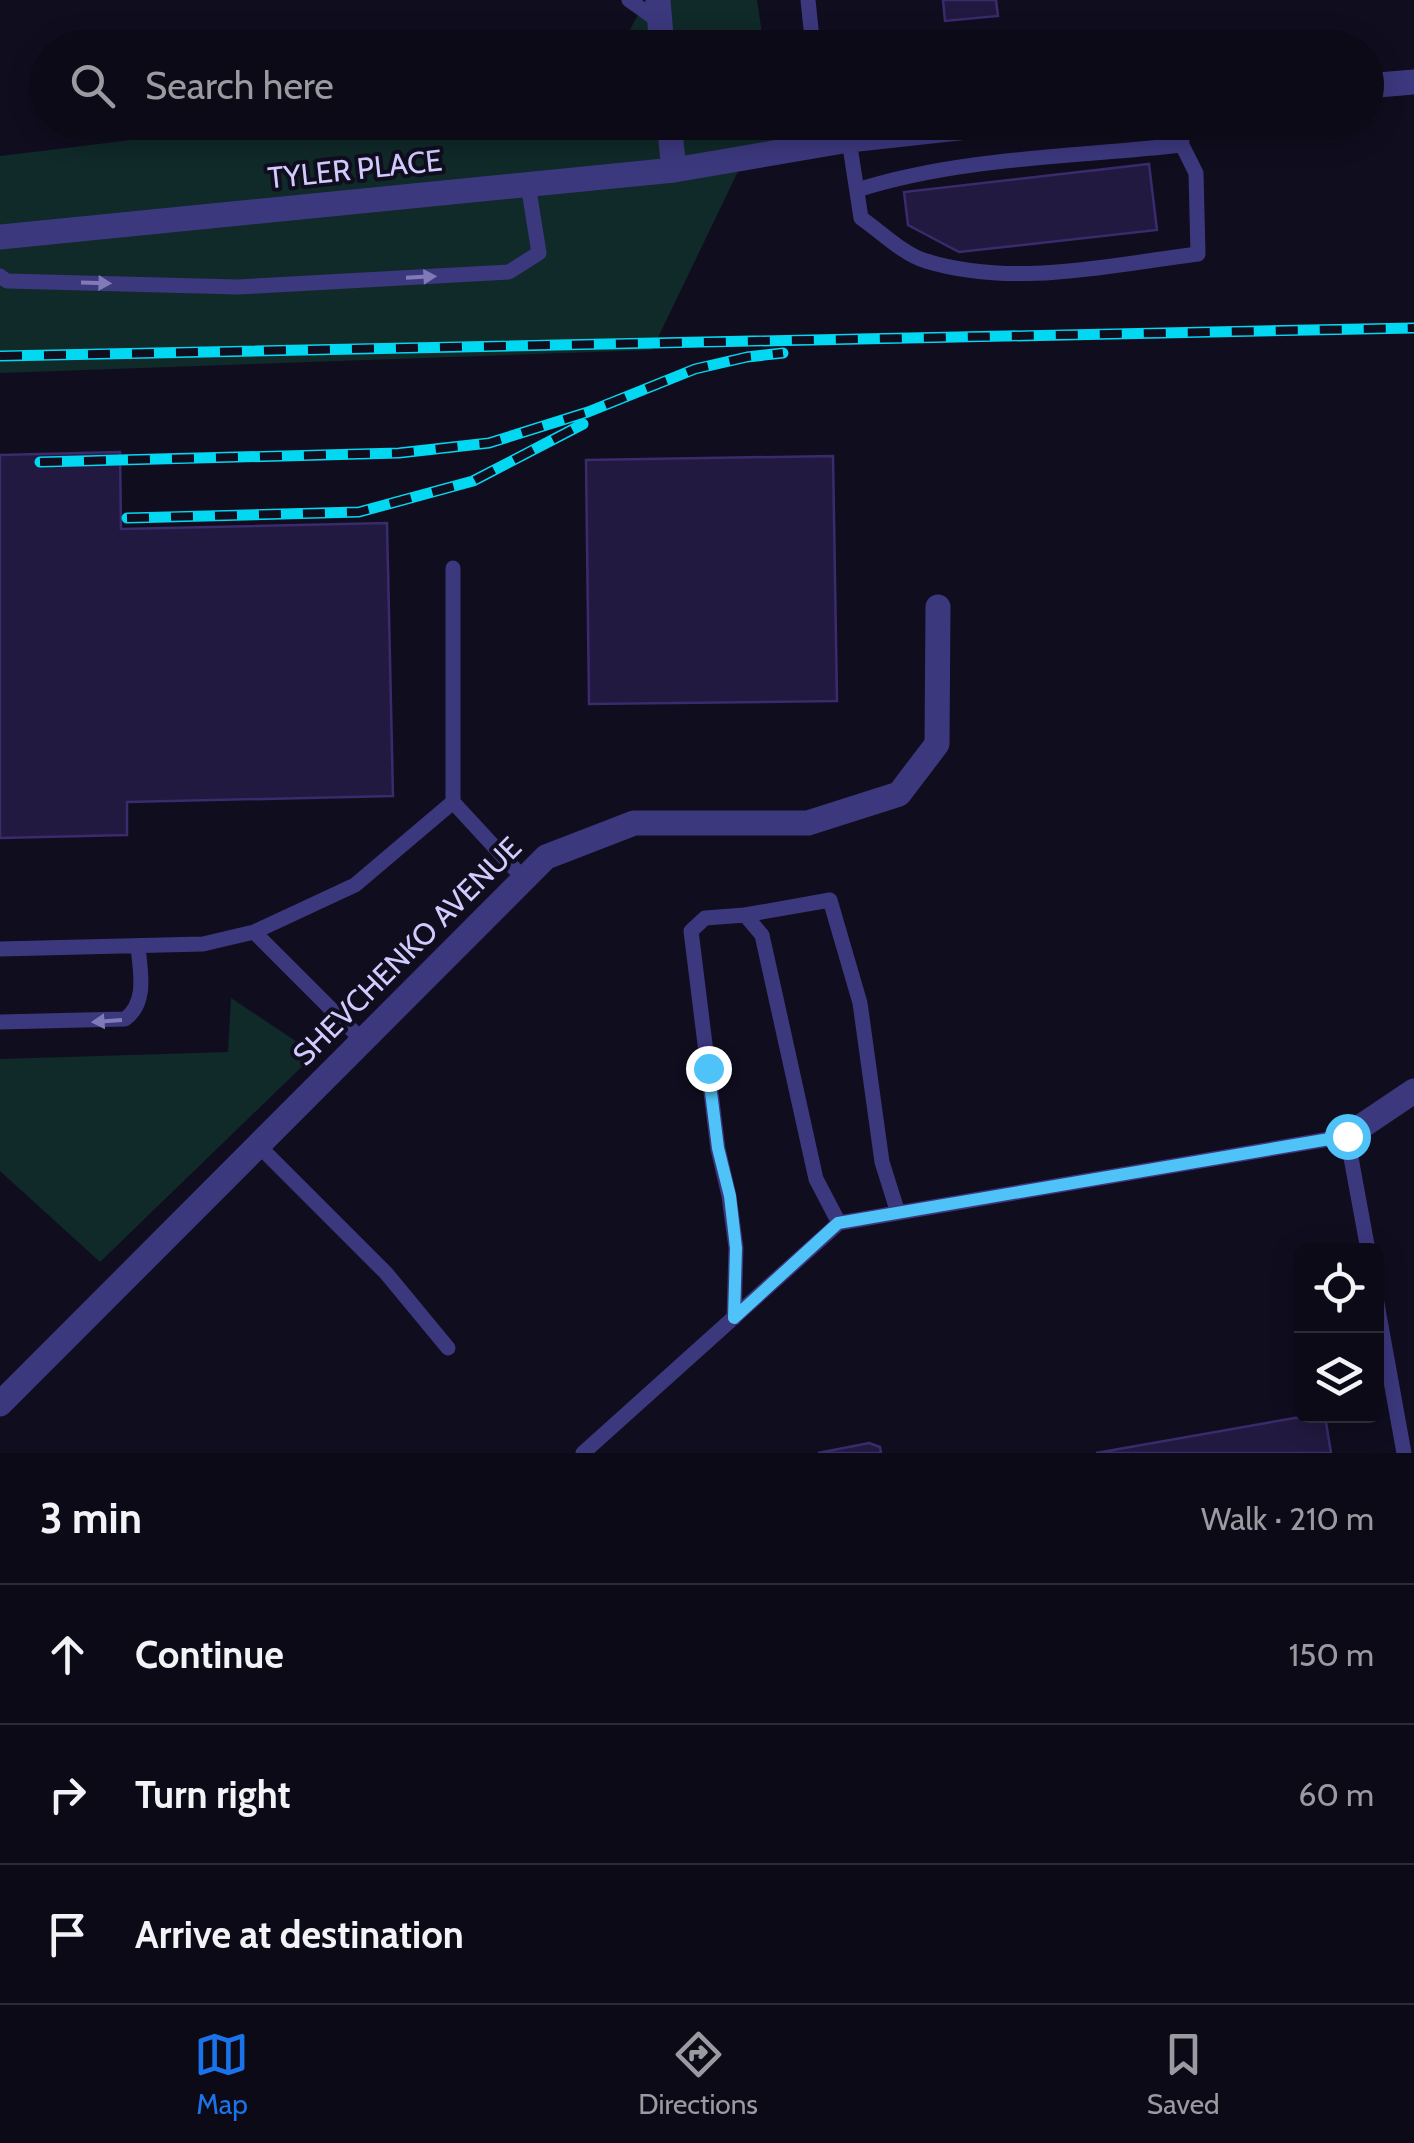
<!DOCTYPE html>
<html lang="en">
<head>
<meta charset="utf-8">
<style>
	body { margin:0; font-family:Cabin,sans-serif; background:#151320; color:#f1f3f6 }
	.controls { position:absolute; right:30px; bottom:30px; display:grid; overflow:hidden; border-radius:15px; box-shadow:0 5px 25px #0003 }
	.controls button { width:90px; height:90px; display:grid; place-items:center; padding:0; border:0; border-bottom:2px solid #2c2b36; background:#0c0a17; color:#f1f3f6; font:50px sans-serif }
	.stop { position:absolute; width:30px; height:30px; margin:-22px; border:8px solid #4fc3f7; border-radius:50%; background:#fff }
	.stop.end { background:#4fc3f7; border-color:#fff; box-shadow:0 2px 10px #0008 }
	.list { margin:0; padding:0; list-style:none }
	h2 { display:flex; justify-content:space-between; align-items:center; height:130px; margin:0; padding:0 40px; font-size:42px }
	h2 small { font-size:32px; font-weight:400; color:#9a9aa1 }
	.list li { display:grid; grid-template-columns:65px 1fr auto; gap:30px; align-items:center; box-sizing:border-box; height:140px; padding:0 40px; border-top:2px solid #2c2b36 }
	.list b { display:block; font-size:38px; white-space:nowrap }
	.list em { font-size:32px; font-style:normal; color:#9a9aa1 }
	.icon { flex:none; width:55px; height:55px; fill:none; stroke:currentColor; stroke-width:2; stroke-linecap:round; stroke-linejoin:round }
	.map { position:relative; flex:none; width:1414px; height:1453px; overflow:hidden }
	.search { position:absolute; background:#0c0a17; box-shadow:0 5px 25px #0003; left:30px; right:30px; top:30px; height:110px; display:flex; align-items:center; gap:25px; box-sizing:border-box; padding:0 35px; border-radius:55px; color:#9a9aa1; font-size:38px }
	.sheet { height:550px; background:#0c0a17 }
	nav { display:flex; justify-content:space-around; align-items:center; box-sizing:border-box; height:140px; border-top:2px solid #2c2b36; background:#0c0a17; font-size:28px; color:#9a9aa1 }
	nav a { display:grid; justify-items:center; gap:5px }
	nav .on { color:#1a73e8 }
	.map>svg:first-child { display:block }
	.green { fill:#102929 }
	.building { fill:#221940; stroke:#392b6c; stroke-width:2.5 }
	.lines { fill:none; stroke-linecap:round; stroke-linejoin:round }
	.lane { stroke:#3c387e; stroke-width:15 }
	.street { stroke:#3c387e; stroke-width:25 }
	.rail-casing { stroke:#03d8f3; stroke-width:11 }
	.rail { stroke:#100d1f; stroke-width:8; stroke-dasharray:22; stroke-linecap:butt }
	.oneway { fill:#807bb8 }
	.route { stroke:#4fc3f7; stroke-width:12 }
	.labels { text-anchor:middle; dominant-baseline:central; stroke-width:8; stroke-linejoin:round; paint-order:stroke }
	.street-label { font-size:30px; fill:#d2ccfe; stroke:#100d1f }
</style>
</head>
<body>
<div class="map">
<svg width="1414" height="1453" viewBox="0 0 1414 1453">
	<rect width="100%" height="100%" fill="#100d1f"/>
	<path class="green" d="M646 0H757L764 47 620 48Z
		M279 122H776L781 159H744L652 350 0 373V156Z
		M231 998 315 1054 100 1262 0 1171V1059L228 1052Z"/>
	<path class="building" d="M943 0H996L998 16 945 21Z
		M1149 164 1157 230 959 252 908 225 904 192Z
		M120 452 121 529 387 523 393 796 127 802V835L0 838V455Z
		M833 456 837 701 589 704 586 460Z
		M1306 1416H1325L1331 1453H1096Z
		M869 1443 880 1447 881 1453H818Z"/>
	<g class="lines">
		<path class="lane" d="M629 0 660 22
			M808 0 813 48
			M821 122 823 145
			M849 140 861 218C880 231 904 255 926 261 1015 288 1109 265 1198 254L1196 173 1182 145 1181 122
			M857 190C961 157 1074 157 1182 145
			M0 276 7 281 238 287 509 272 539 253 528 184
			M453 802 524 879
			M745 915 830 900 860 1003 882 1162 898 1213
			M254 932 362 1040
			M0 949 203 944 254 932 355 885 453 802V568
			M0 1022 125 1019C148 1002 140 971 138 946
			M258 1145 386 1273 448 1348
			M1376 1298 1404 1453
			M734 1318 736 1248 729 1196 718 1149 691 931 705 918 745 915 762 935 816 1179 839 1223
			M583 1453 839 1223 1347 1136 1368 1250"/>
		<path class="street" d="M658 0 662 48
			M1366 86 1414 82
			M669 122 674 170
			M0 237 674 170 849 140 1013 122
			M1347 1136 1414 1091
			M0 1404 546 857 634 823H808L899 794 937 744 938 607"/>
		<g class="rail-casing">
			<path id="rail" d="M0 356 1414 328
				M40 462 399 453 489 443 588 412 695 369 747 357 783 353
				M127 518 359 512 473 481 583 424"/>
		</g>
		<use href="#rail" class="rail"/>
	</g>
	<defs><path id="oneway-solid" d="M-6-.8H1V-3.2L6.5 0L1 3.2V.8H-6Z" transform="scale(2.5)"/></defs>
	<g class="oneway">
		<use href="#oneway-solid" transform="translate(421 277) rotate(-3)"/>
		<use href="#oneway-solid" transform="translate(96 283) rotate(2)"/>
		<use href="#oneway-solid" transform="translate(107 1021) rotate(176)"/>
	</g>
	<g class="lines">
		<path class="route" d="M708 1068 718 1148 730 1196 736 1248 734 1318 838 1223 1347 1136"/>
	</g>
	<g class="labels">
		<g class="street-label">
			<text transform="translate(355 169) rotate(-6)">TYLER PLACE</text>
			<text transform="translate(407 951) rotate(-45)">SHEVCHENKO AVENUE</text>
		</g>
	</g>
</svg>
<div class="controls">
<button><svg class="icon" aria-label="locate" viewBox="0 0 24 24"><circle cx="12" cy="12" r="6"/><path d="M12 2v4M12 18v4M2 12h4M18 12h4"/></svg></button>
<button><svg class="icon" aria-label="layers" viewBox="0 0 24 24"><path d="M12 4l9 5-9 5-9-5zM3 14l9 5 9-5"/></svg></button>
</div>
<div class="stop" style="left:1347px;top:1136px"></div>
<div class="stop end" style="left:708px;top:1068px"></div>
<div class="search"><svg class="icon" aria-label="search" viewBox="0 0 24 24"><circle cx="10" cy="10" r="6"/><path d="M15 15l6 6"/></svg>Search here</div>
</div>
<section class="sheet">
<h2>3 min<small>Walk · 210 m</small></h2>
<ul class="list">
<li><svg class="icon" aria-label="ahead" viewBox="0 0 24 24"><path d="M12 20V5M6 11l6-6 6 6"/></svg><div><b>Continue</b></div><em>150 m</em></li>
<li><svg class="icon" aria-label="right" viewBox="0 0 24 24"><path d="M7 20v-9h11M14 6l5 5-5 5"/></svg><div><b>Turn right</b></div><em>60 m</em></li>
<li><svg class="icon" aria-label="arrive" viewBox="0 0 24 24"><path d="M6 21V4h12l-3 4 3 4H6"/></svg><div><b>Arrive at destination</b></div></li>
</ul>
</section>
<nav>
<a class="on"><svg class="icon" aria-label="map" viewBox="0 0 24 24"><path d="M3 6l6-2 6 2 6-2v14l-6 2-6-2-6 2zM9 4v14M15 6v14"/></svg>Map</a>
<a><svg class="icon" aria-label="directions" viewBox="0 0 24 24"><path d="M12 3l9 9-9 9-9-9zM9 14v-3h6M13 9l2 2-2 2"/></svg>Directions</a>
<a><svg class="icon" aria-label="saved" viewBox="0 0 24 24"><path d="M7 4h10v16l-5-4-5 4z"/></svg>Saved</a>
</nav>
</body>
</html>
